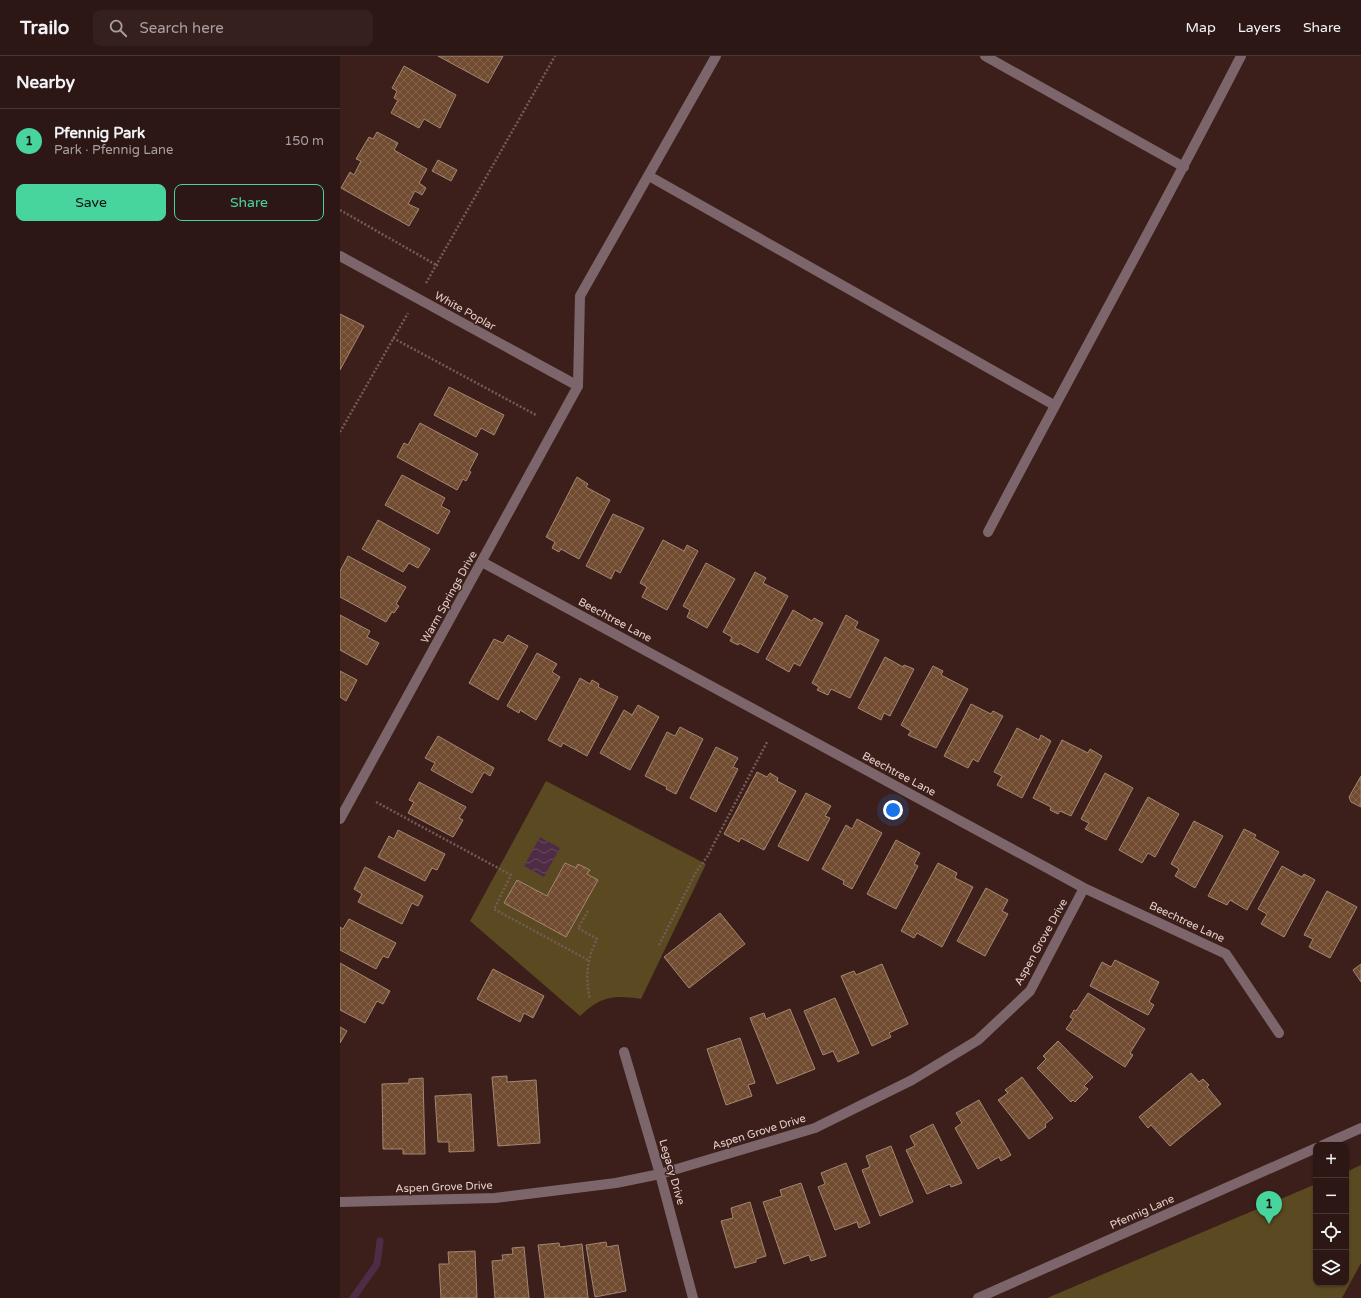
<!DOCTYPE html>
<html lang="en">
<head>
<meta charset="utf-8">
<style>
	body { margin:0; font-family:"Varela Round",sans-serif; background:#35201d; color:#f1f3f6 }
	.controls { position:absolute; right:12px; bottom:12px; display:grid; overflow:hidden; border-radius:8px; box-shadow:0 1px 3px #0004 }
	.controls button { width:36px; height:36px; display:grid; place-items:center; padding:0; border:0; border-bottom:1px solid #483634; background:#2d1714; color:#f1f3f6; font:20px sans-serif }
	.you { position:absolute; left:553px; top:754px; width:14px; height:14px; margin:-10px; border:3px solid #fff; border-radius:50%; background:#1a73e8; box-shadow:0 0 0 6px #1a73e833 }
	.badge { display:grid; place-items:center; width:26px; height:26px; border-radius:50%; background:#48d49d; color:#111; font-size:13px; font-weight:700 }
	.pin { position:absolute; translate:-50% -33px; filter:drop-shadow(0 1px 2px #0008) }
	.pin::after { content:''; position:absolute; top:21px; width:14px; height:12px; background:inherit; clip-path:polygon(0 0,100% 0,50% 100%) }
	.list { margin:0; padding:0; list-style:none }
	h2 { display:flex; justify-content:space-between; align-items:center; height:52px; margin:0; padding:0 16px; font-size:17px }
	h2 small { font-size:13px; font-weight:400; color:#a79fa0 }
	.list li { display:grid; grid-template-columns:26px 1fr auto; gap:12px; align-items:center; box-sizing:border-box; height:64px; padding:0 16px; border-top:1px solid #483634 }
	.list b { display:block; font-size:15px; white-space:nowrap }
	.list p { margin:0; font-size:13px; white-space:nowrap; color:#a79fa0 }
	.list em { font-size:13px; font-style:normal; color:#a79fa0 }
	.actions { display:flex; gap:8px; padding:12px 16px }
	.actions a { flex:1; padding:9px 0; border:1px solid #48d49d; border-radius:8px; text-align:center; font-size:14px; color:#48d49d }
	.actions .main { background:#48d49d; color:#111 }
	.icon { flex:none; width:22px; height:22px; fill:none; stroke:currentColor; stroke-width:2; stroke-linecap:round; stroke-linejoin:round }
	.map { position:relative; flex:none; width:1021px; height:1242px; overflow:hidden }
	header { display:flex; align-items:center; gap:24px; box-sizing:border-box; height:56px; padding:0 20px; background:#2d1714; border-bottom:1px solid #483634 }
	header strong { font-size:19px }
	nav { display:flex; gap:22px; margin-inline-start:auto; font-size:14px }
	.search { width:280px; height:36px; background:#35201d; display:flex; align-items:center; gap:10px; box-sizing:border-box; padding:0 14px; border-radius:8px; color:#a79fa0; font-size:15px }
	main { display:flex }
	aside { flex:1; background:#2d1714 }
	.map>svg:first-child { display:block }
	.green { fill:#5b4922 }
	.water { fill:url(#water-waves) }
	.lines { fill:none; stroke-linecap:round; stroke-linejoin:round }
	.stream { stroke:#4f2c45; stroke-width:7 }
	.building { fill:url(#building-cross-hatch); stroke:#a38772 }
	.path { stroke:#755b57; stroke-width:2.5; stroke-dasharray:2 2; stroke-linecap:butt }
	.minor { stroke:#7c666b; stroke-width:10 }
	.labels { text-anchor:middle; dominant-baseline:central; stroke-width:3; stroke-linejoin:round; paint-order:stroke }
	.street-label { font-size:11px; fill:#e4d0cc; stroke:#3c1f1a }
</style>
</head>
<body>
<header>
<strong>Trailo</strong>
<div class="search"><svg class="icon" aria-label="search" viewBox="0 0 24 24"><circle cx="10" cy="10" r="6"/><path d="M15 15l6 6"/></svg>Search here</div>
<nav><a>Map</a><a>Layers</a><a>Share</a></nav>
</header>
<main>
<aside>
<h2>Nearby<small></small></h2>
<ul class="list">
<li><span class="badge">1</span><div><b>Pfennig Park</b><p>Park · Pfennig Lane</p></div><em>150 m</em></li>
</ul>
<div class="actions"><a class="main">Save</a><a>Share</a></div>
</aside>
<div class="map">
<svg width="1021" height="1242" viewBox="0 0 1021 1242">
	<defs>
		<pattern id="water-waves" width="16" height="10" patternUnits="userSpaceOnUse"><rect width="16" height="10" fill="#4f2c45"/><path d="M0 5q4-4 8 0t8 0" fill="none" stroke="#684a5f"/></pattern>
		<pattern id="building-cross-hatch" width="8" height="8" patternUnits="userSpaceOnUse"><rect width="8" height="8" fill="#704b30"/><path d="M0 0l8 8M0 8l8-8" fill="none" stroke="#84644d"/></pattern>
	</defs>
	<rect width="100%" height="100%" fill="#3c1f1a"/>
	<path class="green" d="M206 725 366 808 301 943C274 939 261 940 240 960L130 865Z
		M1021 1109V1207L1002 1242H707L976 1128V1227H1006V1116Z"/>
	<path class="water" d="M200 781 220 792 204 821 184 810Z"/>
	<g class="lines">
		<path class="stream" d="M13 1242 37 1208 40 1185"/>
	</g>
	<path class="building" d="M98 0H163L148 27Z
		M64 10 116 39 100 72 84 63 79 72 51 57 58 44 54 42 57 35 52 32Z
		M37 76 58 87 54 94 87 113 79 127 86 132 82 139 75 135 68 148 79 153 69 170 1 132 10 116 14 119 21 105 16 103 29 81 33 83Z
		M98 104 117 114 111 125 92 115Z
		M0 258 24 270 0 314Z
		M109 331 164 359 154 379 141 372 136 381 94 359Z
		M80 367 138 398 129 415 131 416 126 425 123 423 117 434 57 401 64 387 68 389Z
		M62 419 105 442 101 450 110 455 98 478 45 449Z
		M237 421 248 428 246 431 270 444 239 503 221 493 219 496 212 492 215 486 206 481Z
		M273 458 304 472 280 517 275 514 271 523 246 510Z
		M38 464 90 493 78 512 69 507 63 516 22 493Z
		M323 484 344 495 347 489 358 495 327 554 302 541 307 531 300 527Z
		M8 500 66 531 56 548 59 550 54 557 52 556 46 566 0 541V515Z
		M366 507 395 523 367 572 347 561 350 554 343 550Z
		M415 516 426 522 423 527 448 540 418 597 399 587 398 589 390 585 392 581 383 576Z
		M453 554 472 565 474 562 483 567 460 610 454 607 449 616 426 603Z
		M0 559 30 575 27 581 39 587 27 609 0 594Z
		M506 559 518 566 515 572 539 584 510 642 491 633 488 639 477 634 479 631 472 627Z
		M168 579 188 590 158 644 129 627 154 583 163 587Z
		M197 597 217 608 212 616 220 621 196 664 180 654 179 657 167 650Z
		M545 601 563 611 564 609 574 613 550 660 544 657 541 664 518 652Z
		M593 610 603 615 601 619 628 633 596 692 568 679 571 675 561 669Z
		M0 615 17 624 6 645 0 641Z
		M240 622 250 628 252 624 259 628 258 631 278 641 247 700 223 687 221 691 208 684Z
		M631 648 651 658 653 655 663 660 638 706 633 703 628 712 604 700Z
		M298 649 319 661 290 714 260 697 284 654 292 659Z
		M340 671 363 683 336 738 326 733 327 731 305 720 327 676 335 680Z
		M677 672 699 684 701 679 711 685 682 742 657 729 662 720 654 716Z
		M98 680 154 712 150 720 144 716 132 737 91 714 95 707 85 702Z
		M722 684 748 697 750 693 762 700 731 760 720 755 718 758 710 754 711 751 693 742Z
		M376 691 398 702 393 711 398 713 376 756 350 742Z
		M417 716 427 721 430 717 438 722 437 725 456 735 424 794 401 782 399 786 384 778Z
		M765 717 793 732 766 784 745 773 749 767 741 763Z
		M1021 720V751L1011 746 1009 741Z
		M79 726 126 751 119 762 123 764 113 781 68 757 74 746 69 744Z
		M466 737 491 750 485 760 490 762 468 805 438 790Z
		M808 741 839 758 815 801 808 797 802 807 779 794Z
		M517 763 542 777 512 833 503 828 504 825 482 813 506 769 512 773Z
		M854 765 883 780 855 832 835 820 839 813 831 808Z
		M904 773 916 779 914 782 939 796 907 854 890 844 887 849 868 840Z
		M58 774 105 798 97 814 92 812 85 825 38 801 49 780 54 783Z
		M556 784 580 797 574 808 578 810 556 853 527 838Z
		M225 807 236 812 238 808 250 814 247 818 258 824 226 881 164 847 177 824 207 840Z
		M598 807 617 817 615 822 633 831 602 891 577 877 574 882 561 875Z
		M942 810 962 821 964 818 975 824 944 881 921 868 927 858 918 853Z
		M25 811 83 840 78 850 72 847 62 868 18 846 22 838 14 833Z
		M646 832 668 844 662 855 668 858 645 900 617 885Z
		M987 835 1017 851 990 902 969 891 973 883 964 879Z
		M380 857 405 888 349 932 324 901Z
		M9 863 56 887 48 902 43 900 36 913 0 894V871L3 873Z
		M775 904 819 926 809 946 814 949 808 959 750 930 762 906 771 911Z
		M0 907 50 935 43 948 37 945 25 967 0 954Z
		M542 908 568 968 549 977 551 981 532 990 501 920 514 915 516 919Z
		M1021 908V926L1013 914Z
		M153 913 204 940 193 962 184 957 180 966 137 943Z
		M748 937 805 973 790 997 793 999 785 1011 726 973 733 963 730 961 734 954 736 955Z
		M495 942 519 997 498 1006 493 995 483 999 464 955Z
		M450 953 475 1013 437 1028 410 962 424 957 426 963Z
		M0 971 7 975 0 987Z
		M400 982 415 1027 408 1029 412 1040 386 1049 367 993Z
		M718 985 753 1021 744 1030 748 1033 735 1046 733 1044 731 1046 697 1012 706 1003 703 1000Z
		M851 1017 859 1026 863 1023 869 1029 867 1031 881 1048 830 1090 811 1069 808 1072 799 1061Z
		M167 1020V1026L196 1024 200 1087 158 1090 152 1021Z
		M682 1021 713 1062 705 1068 706 1071 689 1083 658 1044 668 1037 665 1034Z
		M83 1022 85 1098H63V1093H43L42 1028 69 1027V1023Z
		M131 1038 134 1095 109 1096V1086H98L95 1040Z
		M639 1044 671 1099 661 1105 659 1101 638 1113 615 1072 622 1067 616 1057Z
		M593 1068 622 1127 611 1131 610 1128 587 1138 566 1094 575 1090 570 1080Z
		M551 1090 573 1146 540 1160 522 1114 530 1111 526 1100Z
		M506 1107 530 1167 519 1172 517 1166 495 1174 478 1131 485 1128 481 1117Z
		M461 1127 486 1200 471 1205 469 1199 444 1208 423 1146 442 1140 440 1134Z
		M410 1146 426 1200 416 1203V1206L395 1212 381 1165 393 1162 391 1152Z
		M266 1186 267 1191 278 1189 286 1235 255 1241 246 1189Z
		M219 1187 220 1191 242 1188 248 1242H205L198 1189Z
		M184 1191 189 1242H155L152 1205 163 1204 162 1199 173 1198 172 1192Z
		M135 1195 137 1242H101L99 1208H109L108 1196Z"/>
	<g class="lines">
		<path class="path" d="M0 154 98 210
			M86 227 215 0
			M53 282 196 359
			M0 376 68 257
			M36 746 171 819 154 853 248 904
			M248 855 238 872 257 883C247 903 245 920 250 943
			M319 889 356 816 367 801 427 686"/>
		<path class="minor" d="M645 0 844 111
			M309 120 714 349
			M0 200 238 330
			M648 476C731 317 819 160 901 0
			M142 506 744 832 886 898 939 977
			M0 763 238 330 240 240 376 0
			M284 996 320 1118 353 1242
			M983 1089 1021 1072
			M0 1146 155 1142 276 1127 320 1118 475 1072 572 1024 638 984 690 935 744 832
			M638 1242 976 1092"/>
	</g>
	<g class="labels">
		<g class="street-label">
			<text transform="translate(125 255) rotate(29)">White Poplar</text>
			<text transform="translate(109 541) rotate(-61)">Warm Springs Drive</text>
			<text transform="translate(275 564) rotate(28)">Beechtree Lane</text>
			<text transform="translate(559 718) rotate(28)">Beechtree Lane</text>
			<text transform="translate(847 866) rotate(25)">Beechtree Lane</text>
			<text transform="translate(701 886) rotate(-61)">Aspen Grove Drive</text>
			<text transform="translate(419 1076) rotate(-17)">Aspen Grove Drive</text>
			<text transform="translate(332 1116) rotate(74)">Legacy Drive</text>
			<text transform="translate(104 1131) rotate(-2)">Aspen Grove Drive</text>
			<text transform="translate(802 1156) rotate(-24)">Pfennig Lane</text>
		</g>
	</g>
</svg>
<div class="controls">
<button>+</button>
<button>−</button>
<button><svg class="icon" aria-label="locate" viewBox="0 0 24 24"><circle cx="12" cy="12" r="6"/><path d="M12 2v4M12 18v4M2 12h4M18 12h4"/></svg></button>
<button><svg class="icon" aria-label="layers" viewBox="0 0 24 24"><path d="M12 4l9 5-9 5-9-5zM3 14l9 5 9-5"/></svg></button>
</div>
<div class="you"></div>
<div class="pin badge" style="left:929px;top:1168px">1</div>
</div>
</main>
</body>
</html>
